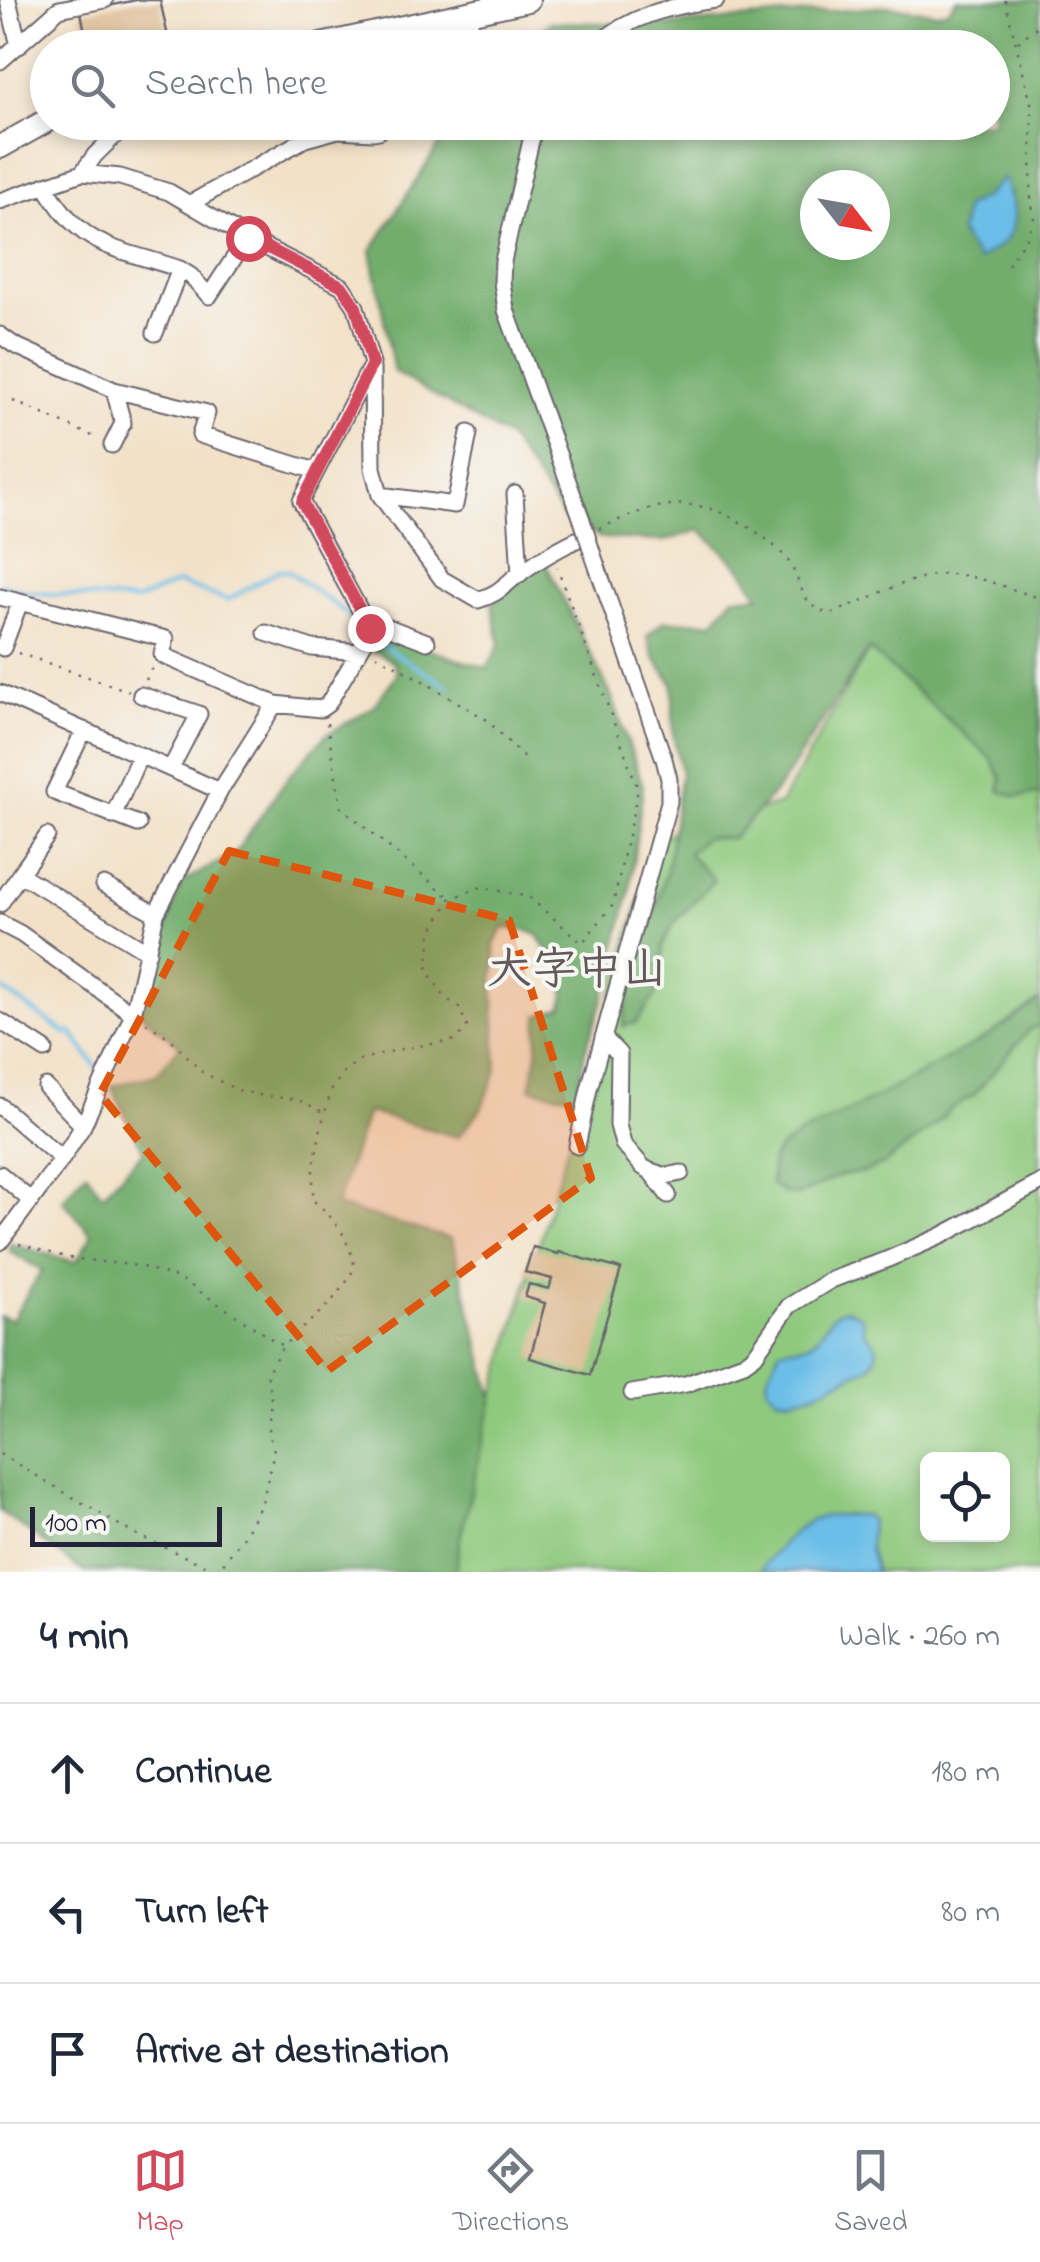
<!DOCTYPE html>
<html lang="en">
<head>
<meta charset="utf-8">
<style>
	body { margin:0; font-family:"Indie Flower","Klee One",sans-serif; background:#f2f2f3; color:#1f2937 }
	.controls { position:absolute; right:30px; bottom:30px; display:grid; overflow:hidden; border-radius:15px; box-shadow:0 5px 15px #0003 }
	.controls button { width:90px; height:90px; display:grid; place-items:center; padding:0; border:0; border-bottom:2px solid #e0e1e3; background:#fff; color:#1f2937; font:50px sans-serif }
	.compass { position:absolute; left:800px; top:170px; width:90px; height:90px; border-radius:50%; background:#fff; box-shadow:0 5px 15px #0003; rotate:121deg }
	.scale { position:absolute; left:30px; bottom:25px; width:192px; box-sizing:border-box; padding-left:10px; border:5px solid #22223b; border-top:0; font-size:28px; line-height:35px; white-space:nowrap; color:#22223b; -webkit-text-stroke:8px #f6f6f2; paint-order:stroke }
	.stop { position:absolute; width:30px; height:30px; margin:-22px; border:8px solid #d1495b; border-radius:50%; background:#fff }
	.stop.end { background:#d1495b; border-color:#fff; box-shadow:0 2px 10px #0008 }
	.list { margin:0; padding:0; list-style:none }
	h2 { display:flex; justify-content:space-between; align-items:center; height:130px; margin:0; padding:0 40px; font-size:42px }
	h2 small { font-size:32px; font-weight:400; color:#747a83 }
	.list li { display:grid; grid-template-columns:65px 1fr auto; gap:30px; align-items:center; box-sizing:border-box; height:140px; padding:0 40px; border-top:2px solid #e0e1e3 }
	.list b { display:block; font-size:38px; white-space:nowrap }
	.list em { font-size:32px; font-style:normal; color:#747a83 }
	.icon { flex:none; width:55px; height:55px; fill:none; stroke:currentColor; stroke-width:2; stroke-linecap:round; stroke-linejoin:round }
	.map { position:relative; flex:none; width:1040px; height:1572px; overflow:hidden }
	.search { position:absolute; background:#fff; box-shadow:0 5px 15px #0003; left:30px; right:30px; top:30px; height:110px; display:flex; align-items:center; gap:25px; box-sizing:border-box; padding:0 35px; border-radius:55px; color:#747a83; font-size:38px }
	.sheet { height:550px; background:#fff }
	nav { display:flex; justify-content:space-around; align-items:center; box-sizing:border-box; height:140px; border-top:2px solid #e0e1e3; background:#fff; font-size:28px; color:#747a83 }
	nav a { display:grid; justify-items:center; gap:5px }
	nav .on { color:#d1495b }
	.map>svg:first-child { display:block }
	.green { fill:#8fc97e; stroke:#58765c; stroke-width:2.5; fill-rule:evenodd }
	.forest { fill:#73ad6d; stroke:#4a6854; stroke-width:2.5; fill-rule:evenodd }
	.water { fill:#6bbee7; stroke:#467091; stroke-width:2.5 }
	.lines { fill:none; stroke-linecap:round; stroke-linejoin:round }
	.stream { stroke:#6bbee7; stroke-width:4 }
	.building { fill:#ddbc94 }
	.minor-casing { stroke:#6b656c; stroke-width:19 }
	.highway-casing { stroke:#6b656c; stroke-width:26 }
	.path { stroke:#6b656c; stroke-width:2.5; stroke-dasharray:2.5 8; stroke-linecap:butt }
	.minor { stroke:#fff; stroke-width:15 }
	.highway { stroke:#fff; stroke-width:22 }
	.minor-bridge-casing { stroke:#6b656c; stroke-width:19; stroke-linecap:butt }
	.minor-bridge { stroke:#fff; stroke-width:15 }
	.route { stroke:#d1495b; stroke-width:12 }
	.marked { fill:#de560e; fill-opacity:0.2; stroke:#de560e; stroke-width:8; stroke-dasharray:20 12; stroke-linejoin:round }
	.labels { text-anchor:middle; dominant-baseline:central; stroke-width:8; stroke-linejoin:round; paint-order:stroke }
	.quarter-label { font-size:45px; font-weight:bold; fill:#63585a; stroke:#f6f6f2 }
</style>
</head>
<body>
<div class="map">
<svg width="1040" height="1572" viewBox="0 0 1040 1572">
	<rect width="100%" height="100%" fill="#f6f6f2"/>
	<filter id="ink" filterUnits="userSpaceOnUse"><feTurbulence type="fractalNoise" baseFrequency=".01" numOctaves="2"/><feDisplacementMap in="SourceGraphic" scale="20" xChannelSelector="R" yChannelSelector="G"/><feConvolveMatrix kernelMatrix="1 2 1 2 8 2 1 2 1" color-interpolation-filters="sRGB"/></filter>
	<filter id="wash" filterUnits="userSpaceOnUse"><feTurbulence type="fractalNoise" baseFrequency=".0048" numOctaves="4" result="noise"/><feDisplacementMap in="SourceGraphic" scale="40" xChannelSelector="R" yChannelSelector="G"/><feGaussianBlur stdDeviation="2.25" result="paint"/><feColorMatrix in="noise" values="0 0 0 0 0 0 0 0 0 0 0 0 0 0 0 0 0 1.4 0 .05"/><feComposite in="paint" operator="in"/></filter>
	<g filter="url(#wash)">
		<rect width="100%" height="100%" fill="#f2e1c7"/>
		<path class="green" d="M870 648 991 758 1002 779 1017 797 1040 794V1572H455C470 1461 506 1353 538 1247 578 1110 619 973 657 836L706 826 780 804ZM928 1460H1002V1534H928Z"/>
		<path class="forest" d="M956 0H1040V794L1017 797 999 791 1002 779 991 758 869 649 780 786 733 838H705L688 853 714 880 674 923 663 945 662 972 655 996 636 1023 623 1026 627 999 667 869 681 772 673 734V684L653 655 647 636 664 621 713 622 733 597 760 596 741 568 701 530 663 541 602 538 568 523 508 438 394 372 371 251 453 123 992 122V48L521 47 551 22 671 25 889 6 937 13 948 10ZM815 185H875V245H815Z
			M539 564H546L612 697 643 786 629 895 603 1000 585 1051 577 1095 557 1094 530 1088 537 1053 538 1016 563 1007 565 992 564 958 548 952 538 935 525 930 504 928 494 944 496 961 493 977 497 1070 481 1109 458 1137 367 1112 336 1206 452 1239 493 1398 459 1543 455 1572H84L0 1511V1316L12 1320 42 1270 10 1252V1244L76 1262 92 1235 63 1200 86 1172 102 1195 144 1151 111 1086 156 1075 180 1046 139 1012 181 883 235 853 288 777 326 735 373 707 397 674 394 662 367 647 377 630 453 658 487 668 500 644 492 604Z
			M1040 1000V1025L1030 1029 974 1095 952 1108 930 1129 884 1164 865 1172 838 1176 799 1195 784 1193 771 1185 772 1160 780 1148 799 1135 877 1097 989 1036Z"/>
		<path class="water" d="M1003 178C1012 197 1022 221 1005 241 999 248 986 254 978 260L960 234 965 207 986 196Z
			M847 1309 862 1317 864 1332 874 1342 877 1349 875 1359 869 1367 814 1393 791 1399 776 1397 767 1387 768 1375 780 1349C790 1345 803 1348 812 1342 827 1331 827 1312 847 1309Z
			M829 1515H865L871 1521 869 1548 876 1572H761L764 1565C784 1543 798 1520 829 1515Z"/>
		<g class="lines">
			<path class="stream" d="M0 585 29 592 136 601 177 583 228 600 279 570 288 571 346 613 363 632
				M372 639 449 687
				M0 988 67 1034 71 1032 102 1075"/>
		</g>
		<g id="blocks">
			<path class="building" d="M136 0H160L168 37 158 39 160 48H88L81 12Z
				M533 1247 558 1254 559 1252 621 1269 590 1375 530 1358 545 1303 525 1297 529 1284 549 1289 552 1279 525 1272Z"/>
		</g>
	</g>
	<g filter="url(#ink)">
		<use href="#blocks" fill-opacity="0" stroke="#6b656c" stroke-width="2.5"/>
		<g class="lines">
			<g class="minor-casing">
				<path id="minor" d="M8 0 19 46
					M468 13 473 39 469 48
					M593 48C630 15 669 6 716 0
					M0 61 59 9 105 0
					M537 122 533 132 503 261 502 282 506 310 582 520
					M82 173 95 155 129 122
					M45 185C82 250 115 247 180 269L191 276 209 296 247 238
					M0 201 82 173 120 177 169 192 247 238 342 286 356 307 372 364 301 501 370 629 364 643 328 704 321 709 275 704 220 791 156 914 133 1014 83 1126 62 1159 0 1242
					M191 203 305 139 338 130 373 132 379 131 389 122
					M155 333 180 269
					M0 335 14 345 114 390 207 413 200 435 316 471
					M372 368 373 468 380 495 442 579 478 600C497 595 503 586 519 574 536 561 556 550 576 540
					M112 445 123 423 114 390
					M515 494 520 574
					M380 495 455 505 469 433
					M0 597 166 639 162 655 275 704
					M362 617 427 642
					M266 633 312 648 359 652
					M3 648 20 602
					M0 693 220 791
					M141 695 199 714 171 768
					M84 730 54 792 138 824
					M113 816 140 755
					M20 874 47 836
					M104 885 156 914
					M0 904 20 874 148 952
					M0 923 21 934 133 1014
					M0 1021 45 1050
					M603 1037 619 1054 618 1125 623 1144 643 1167 650 1171 668 1195
					M46 1087 83 1126
					M0 1106 62 1159
					M577 1146 589 1089 669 802V779L664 759 593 555
					M651 1171 666 1176 681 1173
					M0 1174 31 1201
					M632 1393 686 1384 744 1363 755 1355 789 1306 831 1280 886 1260 941 1236 1040 1183"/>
			</g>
			<g class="highway-casing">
				<path id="highway" d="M307 48 528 0
					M0 147 48 120"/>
			</g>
			<path class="path" d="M1005 0 1032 107 1031 198 1034 218 1028 235 1007 266
				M1018 42 1040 24
				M13 401 99 439
				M599 529C658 501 694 492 752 529 763 536 778 548 787 559 802 580 801 612 833 613 864 601 914 574 947 574 975 574 1012 590 1040 598
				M18 653 129 691
				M376 655 423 681 487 720 527 761
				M146 680 153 665
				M327 723 341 807 450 898
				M146 1023 171 1039 202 1072 237 1090 264 1096 297 1099 325 1113
				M19 1244 69 1258 139 1266 179 1278 281 1345
				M0 1454 133 1533 217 1571
				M217 1572 242 1538 262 1503 274 1451 268 1432 271 1399 267 1373 283 1346 331 1302 351 1276 354 1261 344 1235 327 1213 313 1200V1170L322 1123 331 1091 344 1071 360 1060 401 1049 456 1040 467 1026 459 1007 445 998 427 970 431 934 450 899 481 887 529 897 582 943 613 905 638 789 557 567"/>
			<use href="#minor" class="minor"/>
			<use href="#highway" class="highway"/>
			<g class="minor-bridge-casing">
				<path id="minor-bridge" d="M582 520 593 555"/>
			</g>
			<use href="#minor-bridge" class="minor-bridge"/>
		</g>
	</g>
	<g class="lines" filter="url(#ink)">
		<path class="route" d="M248 238 342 286 356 307 372 364 302 502 370 628"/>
	</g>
	<path class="marked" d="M229 851 509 920 591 1178 327 1371 100 1094Z"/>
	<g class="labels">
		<g class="quarter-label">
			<text x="577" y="972">大字中山</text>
		</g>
	</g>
</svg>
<div class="controls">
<button><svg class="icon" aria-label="locate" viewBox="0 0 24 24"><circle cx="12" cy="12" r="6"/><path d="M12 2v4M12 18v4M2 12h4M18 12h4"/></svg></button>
</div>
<svg class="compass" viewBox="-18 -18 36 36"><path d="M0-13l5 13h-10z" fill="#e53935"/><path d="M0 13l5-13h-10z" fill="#747a83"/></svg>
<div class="scale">100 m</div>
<div class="stop" style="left:248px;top:238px"></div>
<div class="stop end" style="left:370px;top:628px"></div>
<div class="search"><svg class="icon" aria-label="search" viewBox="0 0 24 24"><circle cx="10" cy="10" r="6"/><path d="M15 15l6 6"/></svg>Search here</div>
</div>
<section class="sheet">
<h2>4 min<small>Walk · 260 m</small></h2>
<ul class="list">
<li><svg class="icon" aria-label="ahead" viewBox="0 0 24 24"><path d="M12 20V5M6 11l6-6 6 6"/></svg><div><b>Continue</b></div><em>180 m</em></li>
<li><svg class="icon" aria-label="left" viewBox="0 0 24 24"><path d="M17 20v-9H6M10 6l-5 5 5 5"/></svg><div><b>Turn left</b></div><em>80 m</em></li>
<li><svg class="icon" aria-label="arrive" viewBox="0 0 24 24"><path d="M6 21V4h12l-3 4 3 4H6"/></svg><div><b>Arrive at destination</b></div></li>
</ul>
</section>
<nav>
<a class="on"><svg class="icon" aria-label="map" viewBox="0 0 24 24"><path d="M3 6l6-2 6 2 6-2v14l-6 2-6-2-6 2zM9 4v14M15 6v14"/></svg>Map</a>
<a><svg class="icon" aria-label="directions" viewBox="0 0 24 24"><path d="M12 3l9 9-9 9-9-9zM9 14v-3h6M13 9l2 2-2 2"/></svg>Directions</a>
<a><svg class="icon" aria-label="saved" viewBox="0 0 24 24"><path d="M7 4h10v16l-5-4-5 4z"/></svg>Saved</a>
</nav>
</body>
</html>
